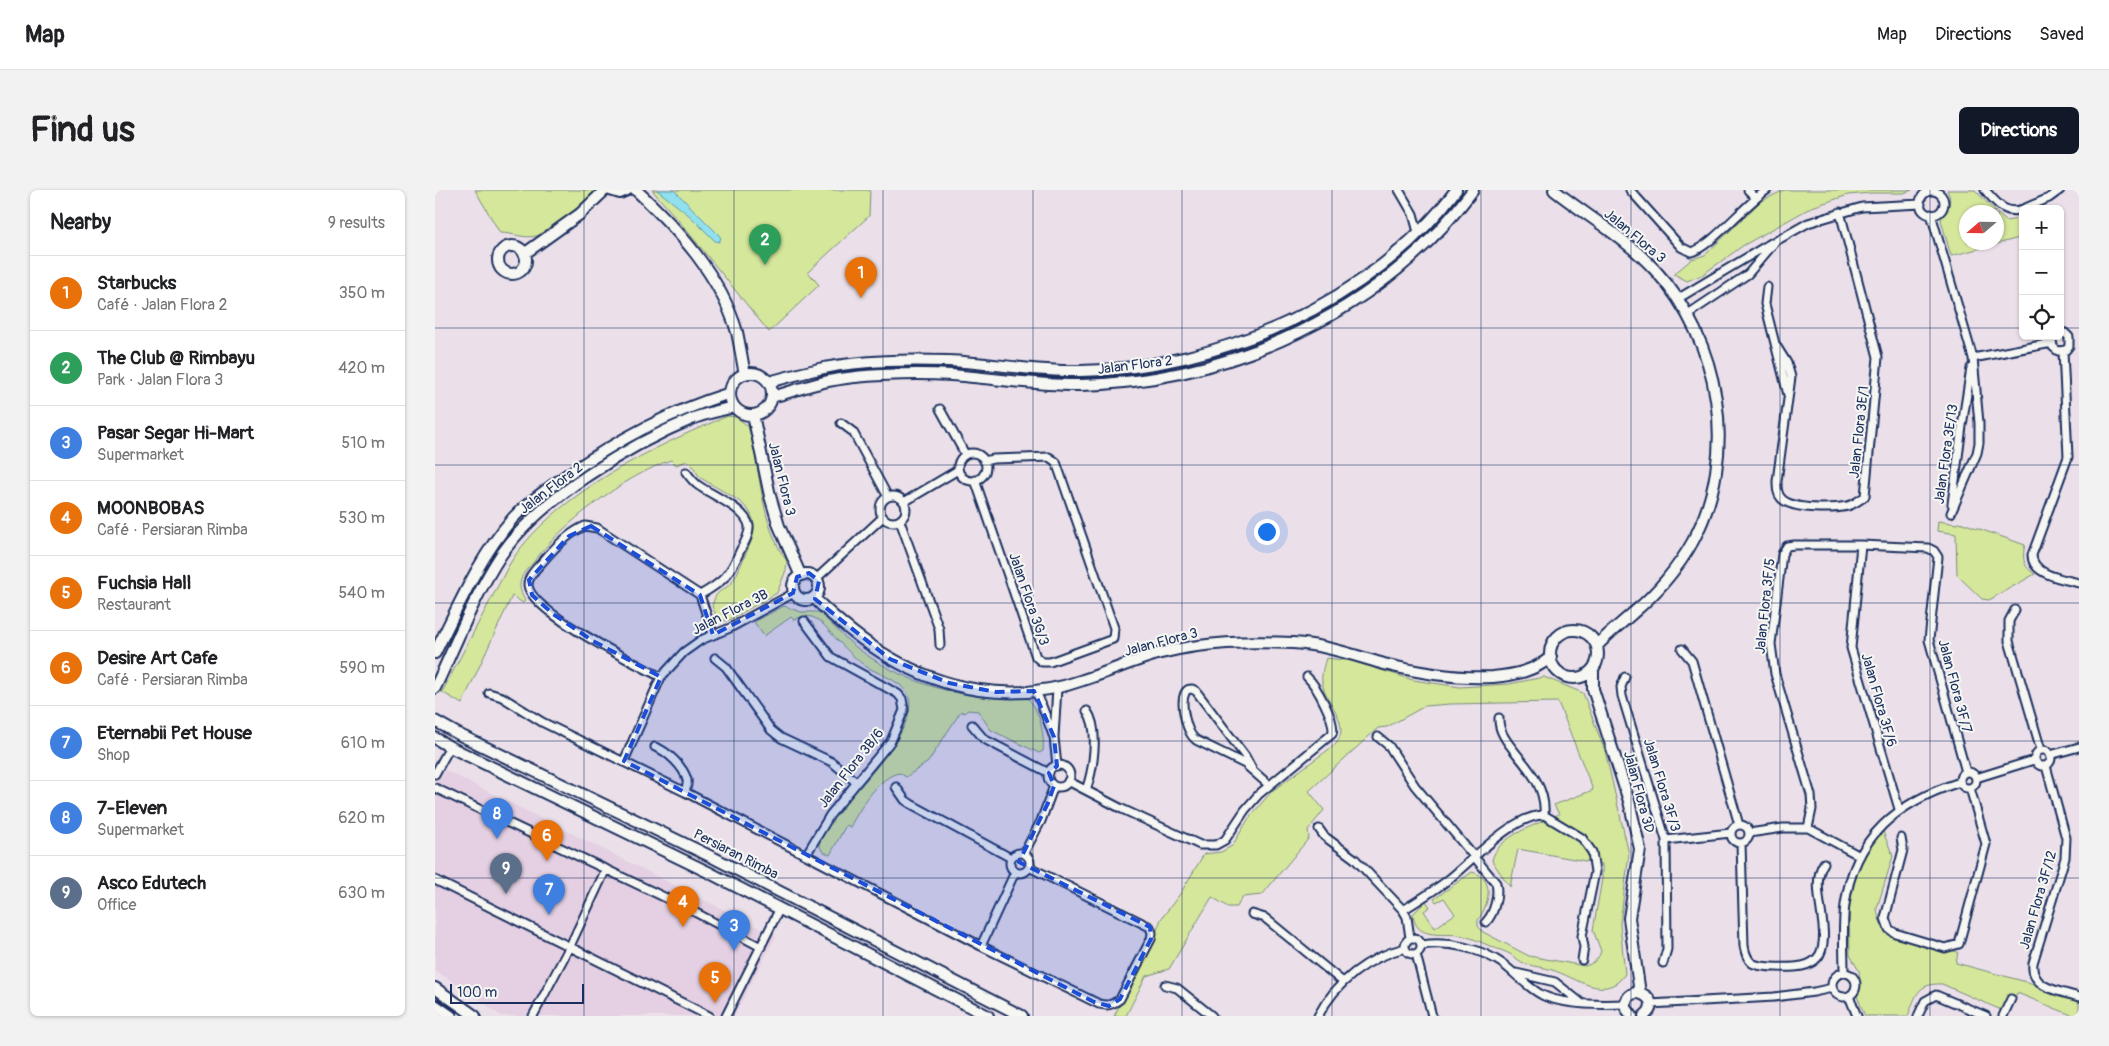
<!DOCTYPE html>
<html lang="en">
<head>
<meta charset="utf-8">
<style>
	body { margin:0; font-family:Pangolin,sans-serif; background:#f2f2f2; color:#202124 }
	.controls { position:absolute; right:15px; top:15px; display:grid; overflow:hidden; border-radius:8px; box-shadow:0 1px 4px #0004 }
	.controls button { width:45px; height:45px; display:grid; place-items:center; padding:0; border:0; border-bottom:1px solid #e0e0e0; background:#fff; color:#202124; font:25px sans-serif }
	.compass { position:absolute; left:1524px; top:15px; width:45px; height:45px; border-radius:50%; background:#fff; box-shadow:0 1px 4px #0004; rotate:250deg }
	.scale { position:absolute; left:15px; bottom:12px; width:134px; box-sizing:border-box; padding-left:5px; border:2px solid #1b2f5e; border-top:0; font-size:14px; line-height:18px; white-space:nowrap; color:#1b2f5e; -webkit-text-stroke:4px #f6f6f2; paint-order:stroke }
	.you { position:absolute; left:831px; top:341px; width:18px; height:18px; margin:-12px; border:4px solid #fff; border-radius:50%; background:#1a73e8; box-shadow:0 0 0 8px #1a73e833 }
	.badge { display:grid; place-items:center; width:32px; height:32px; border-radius:50%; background:#111827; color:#fff; font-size:16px; font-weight:700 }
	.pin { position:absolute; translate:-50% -41px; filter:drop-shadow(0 1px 2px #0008) }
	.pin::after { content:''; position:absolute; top:26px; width:18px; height:15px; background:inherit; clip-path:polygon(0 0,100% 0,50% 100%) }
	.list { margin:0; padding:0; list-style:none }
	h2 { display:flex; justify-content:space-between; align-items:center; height:65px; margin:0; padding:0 20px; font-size:21px }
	h2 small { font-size:16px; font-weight:400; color:#757577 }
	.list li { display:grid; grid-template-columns:32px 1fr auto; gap:15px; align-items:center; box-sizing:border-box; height:75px; padding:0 20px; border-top:1px solid #e0e0e0 }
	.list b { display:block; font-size:19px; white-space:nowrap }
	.list p { margin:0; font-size:16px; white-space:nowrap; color:#757577 }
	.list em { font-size:16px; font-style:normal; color:#757577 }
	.icon { flex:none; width:28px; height:28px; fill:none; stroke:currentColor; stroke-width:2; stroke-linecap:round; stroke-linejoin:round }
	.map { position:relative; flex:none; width:1644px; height:826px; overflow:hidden; border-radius:8px }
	header { display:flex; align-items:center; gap:30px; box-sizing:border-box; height:70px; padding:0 25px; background:#fff; border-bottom:1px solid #e0e0e0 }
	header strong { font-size:24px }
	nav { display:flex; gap:28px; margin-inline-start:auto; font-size:18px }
	.intro { display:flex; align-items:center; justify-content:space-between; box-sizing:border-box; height:120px; padding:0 30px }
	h1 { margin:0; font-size:35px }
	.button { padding:12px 22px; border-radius:8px; background:#111827; color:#fff; font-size:18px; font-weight:700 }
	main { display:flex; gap:30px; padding:0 30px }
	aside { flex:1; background:#fff; border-radius:8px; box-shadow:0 1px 4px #0004 }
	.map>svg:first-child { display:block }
	.built { fill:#e4d0e2 }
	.green { fill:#d5e79b; stroke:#788b7c }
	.water { fill:#90e0ed; stroke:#6199b4 }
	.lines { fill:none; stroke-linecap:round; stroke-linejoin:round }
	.street-casing { stroke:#1b2f5e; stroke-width:11 }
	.secondary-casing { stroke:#1b2f5e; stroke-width:14 }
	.street { stroke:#f6f6f2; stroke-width:7 }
	.secondary { stroke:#f6f6f2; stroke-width:10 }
	.marked { fill:#1d4ed8; fill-opacity:0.2; stroke:#1d4ed8; stroke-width:4; stroke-dasharray:10 6; stroke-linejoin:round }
	.grid { fill:none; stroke:#1b2f5e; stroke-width:1; stroke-opacity:0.55 }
	.labels { text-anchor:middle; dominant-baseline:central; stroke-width:4; stroke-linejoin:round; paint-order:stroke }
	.street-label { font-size:14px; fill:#1b2f5e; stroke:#f6f6f2 }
</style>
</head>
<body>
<header>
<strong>Map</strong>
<nav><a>Map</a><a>Directions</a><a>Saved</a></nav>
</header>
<div class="intro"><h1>Find us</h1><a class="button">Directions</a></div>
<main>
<aside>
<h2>Nearby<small>9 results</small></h2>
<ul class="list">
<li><span class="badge" style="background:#e8710a">1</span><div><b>Starbucks</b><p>Café · Jalan Flora 2</p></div><em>350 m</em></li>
<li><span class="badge" style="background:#2e9e5b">2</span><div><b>The Club @ Rimbayu</b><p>Park · Jalan Flora 3</p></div><em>420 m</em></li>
<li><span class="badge" style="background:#3f7fe0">3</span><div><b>Pasar Segar Hi-Mart</b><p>Supermarket</p></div><em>510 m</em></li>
<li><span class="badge" style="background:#e8710a">4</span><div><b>MOONBOBAS</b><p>Café · Persiaran Rimba</p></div><em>530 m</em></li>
<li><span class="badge" style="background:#e8710a">5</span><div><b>Fuchsia Hall</b><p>Restaurant</p></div><em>540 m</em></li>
<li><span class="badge" style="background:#e8710a">6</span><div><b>Desire Art Cafe</b><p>Café · Persiaran Rimba</p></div><em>590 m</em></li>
<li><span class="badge" style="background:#3f7fe0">7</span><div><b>Eternabii Pet House</b><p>Shop</p></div><em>610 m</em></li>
<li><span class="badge" style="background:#3f7fe0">8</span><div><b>7-Eleven</b><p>Supermarket</p></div><em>620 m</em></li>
<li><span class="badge" style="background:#5c6f8a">9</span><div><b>Asco Edutech</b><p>Office</p></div><em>630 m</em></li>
</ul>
</aside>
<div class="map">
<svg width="1644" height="826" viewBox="0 0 1644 826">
	<rect width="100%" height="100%" fill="#ebe0e9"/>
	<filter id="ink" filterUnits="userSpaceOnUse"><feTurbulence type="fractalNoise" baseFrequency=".02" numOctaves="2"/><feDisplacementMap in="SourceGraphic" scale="10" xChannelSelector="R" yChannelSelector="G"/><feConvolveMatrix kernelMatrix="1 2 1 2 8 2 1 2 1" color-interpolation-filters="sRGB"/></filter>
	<g filter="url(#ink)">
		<path class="built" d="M0 575 341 746 299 826H66L27 797 0 781Z"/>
		<path class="green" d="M40 0H160C153 10 113 44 101 46 90 49 77 43 65 43Z
			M217 0H435L434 26 373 82 384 95 334 142 249 37Z
			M1349 0H1477L1469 3H1436L1413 5 1377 17 1309 55 1267 85 1252 91 1239 84 1257 69 1270 65 1325 12Z
			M1512 0H1540L1561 22H1532V52H1562V23L1571 31 1583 29 1588 47 1516 66 1506 30C1511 18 1519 14 1512 0Z
			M293 226 301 227 313 236C327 280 324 333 352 371L351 380 342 403 296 429 291 431 282 428 277 416C282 397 288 403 298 391 303 383 307 372 311 363 335 316 299 310 266 288 260 283 261 276 252 271L241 275 236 270C190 286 126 334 97 374 93 378 87 384 86 390 83 397 87 405 90 411L88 413 77 406 27 514 7 502 74 375C115 307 220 255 293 226Z
			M1503 331 1523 334 1525 332 1590 355C1587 368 1588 377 1600 384L1554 410 1547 409 1522 385 1521 344 1502 341Z
			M349 416 366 422H384C395 432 405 444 417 454 455 485 504 503 552 507 564 508 577 505 590 506 604 516 610 545 608 561L604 563 556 540 543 521 533 520 529 523 526 521 493 572 471 587 465 583C444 585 424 620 415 637L411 635 395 665 387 661 384 654C387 646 391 637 396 630 414 606 493 533 471 501 463 490 444 484 432 477 422 471 413 460 404 452 390 437 380 418 359 430L356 427 329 446 319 432Z
			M891 468 918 471 978 490 1025 497 1074 494 1109 487 1148 503 1170 561 1194 664 1185 734 1190 784C1170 813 1141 787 1117 780 1109 777 1099 777 1091 774 1085 772 1080 767 1075 764 1069 761 1063 759 1057 757 1046 752 1035 747 1024 745 1006 743 980 750 978 724L991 711 995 717 989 721 1000 738 1020 724 1009 708 1001 712 999 709 1037 682C1061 688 1054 715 1043 730V736L1048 742 1094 766 1150 776C1159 773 1163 770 1166 761L1158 740 1167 689V674L1083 659 1075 697 1057 671C1061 646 1104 634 1124 624L1119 615 1158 600 1123 512 1015 514 990 516 952 537 943 538 874 601 889 620 873 640 874 648 827 705 807 707 802 717H793L777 707 734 779 711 786 691 826H679L715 759 726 729 745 704 769 664 786 662 797 656 814 628 837 601 901 554C917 532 890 513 887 492 886 484 889 475 891 468Z
			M1446 637 1458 666 1442 718C1443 730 1447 739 1458 745L1523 762 1521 773 1644 806V826H1639L1582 803 1573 823 1507 794C1482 793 1481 806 1473 826H1430L1422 806 1425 792 1424 781 1415 765 1414 713 1420 683Z"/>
		<path class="water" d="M222 0H239L282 43 286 48 284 52 280 51 255 26Z"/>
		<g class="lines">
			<g class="street-casing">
				<path id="street" d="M964 0 978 24 983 42
					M1195 0 1246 57 1256 62C1275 58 1311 13 1332 0
					M1313 0 1320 7
					M1550 0C1561 12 1570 26 1588 19
					M1485 13a12 12 0 1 1 24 0a12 12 0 1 1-24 0Z
					M1588 19 1614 8 1625 0
					M1496 24 1538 168 1544 233V253L1542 263 1516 323
					M1332 97 1330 114 1353 205
					M1244 108 1336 53
					M1253 124 1313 84 1341 51 1373 33 1427 17 1486 14
					M1618 146 1617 150 1618 157 1623 161 1631 160 1634 156V147L1630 143 1625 142
					M1342 157 1352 173 1356 187 1342 291C1342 298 1342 304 1347 309 1359 320 1398 319 1413 316 1419 314 1425 310 1430 306L1443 167 1405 22
					M1628 161 1633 267 1597 365C1597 385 1628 389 1644 393
					M1538 168 1617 153
					M505 219 530 264
					M406 233 418 242 453 307
					M523 277a14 14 0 1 1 28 0a14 14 0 1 1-28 0Z
					M251 282C255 287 258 292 264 296 277 305 311 319 314 336 315 344 309 354 305 361 295 385 288 392 265 405
					M540 290 601 467 607 472H615L678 449 679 438 621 272 614 267 558 269 549 271
					M445 319a13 13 0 1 1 26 0a13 13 0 1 1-26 0Z
					M469 312 523 280
					M1517 314 1527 236 1536 178
					M465 331 504 439 505 455
					M382 388 447 328
					M1580 420 1574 431V451L1606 560
					M369 431 396 467 463 504 467 509 469 520 456 551 395 625 371 665
					M1247 459 1257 471 1304 635
					M280 468 291 477 336 540 346 548 397 572 421 592
					M226 487C202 474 95 422 93 395 93 385 103 377 109 370 120 357 134 343 150 336L162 338 265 405 278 444
					M1190 487 1186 497 1187 506 1231 650 1232 759 1228 773
					M622 498 619 547 622 576
					M599 501 604 508 618 545
					M54 503 67 507 107 532 250 602 546 756 664 814C673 816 677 815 685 809L716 749 717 743 715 737 594 677
					M1064 528C1062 558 1113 580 1109 625
					M537 535 549 549 614 583
					M943 547 954 556 980 596 1061 693C1064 705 1059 724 1051 732
					M220 557C232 561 249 577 252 590 253 594 251 598 250 602
					M1600 568a8 8 0 1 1 16 0a8 8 0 1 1-16 0Z
					M1615 565 1644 557
					M189 571 226 487 249 462 266 450 295 438 359 403
					M613 586a11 11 0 1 1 22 0a11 11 0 1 1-22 0Z
					M1611 576 1631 648 1630 668 1598 773C1595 799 1625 801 1644 807
					M817 579 810 566 761 501 757 499C754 499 752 499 750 503 745 513 751 543 761 550L810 574 834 595
					M1525 590a8 8 0 1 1 16 0a8 8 0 1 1-16 0Z
					M0 584 15 557
					M1541 588 1599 570
					M633 591 687 619 765 655H781L790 650 810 620 824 604 897 544C902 533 881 495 872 487
					M461 597 470 610 476 614 576 668
					M0 598 250 717 326 757
					M651 600C658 581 665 539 652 521
					M1464 619 1416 458 1426 355 1493 358 1499 361 1503 367 1494 450 1531 582
					M1109 625 1147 648 1157 662 1160 682 1147 746 1149 757 1147 770
					M1296 644a9 9 0 1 1 18 0a9 9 0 1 1-18 0Z
					M1373 638 1377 619 1376 605 1340 484 1336 454 1347 364 1352 356 1359 355H1426
					M884 639 889 646 920 669 968 720
					M1314 643 1348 638H1373L1425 666
					M1466 648 1468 660 1450 728 1454 739 1460 743 1510 758 1524 754 1551 654 1535 598
					M1231 650 1296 643
					M1306 653 1309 756C1310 762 1312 769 1317 773 1324 778 1357 778 1367 776 1374 775 1382 770 1385 764 1397 738 1373 696 1389 673
					M575 673a10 10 0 1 1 20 0a10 10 0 1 1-20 0Z
					M589 663 606 631 619 596
					M0 690 274 826
					M817 724 830 728 908 792
					M970 756a8 8 0 1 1 16 0a8 8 0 1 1-16 0Z
					M975 748 972 727 968 720C984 710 999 701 1014 689 1038 670 1078 625 1109 625
					M987 755C1014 751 1045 758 1068 774 1081 784 1092 797 1107 805 1128 815 1168 815 1191 814
					M546 756 580 682
					M981 764 997 826
					M1081 783 1120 792 1145 812
					M1409 783C1409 761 1407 737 1410 715 1419 646 1463 612 1525 592
					M1397 795a12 12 0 1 1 24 0a12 12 0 1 1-24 0Z
					M730 795 742 798 777 826
					M1414 806 1422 826
					M1215 814 1339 807 1379 802 1397 798
					M98 826 135 756 171 679
					M291 826 345 718
					M883 826C901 792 933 767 970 758
					M1483 826 1490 811 1501 805 1551 826
					M1568 826 1576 809"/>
			</g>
			<g class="secondary-casing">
				<path id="secondary" d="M175 0 185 3 192 0
					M201 0C244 40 285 85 302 142 305 156 307 170 310 184
					M1119 0C1152 26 1191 48 1220 80 1285 150 1305 264 1258 351 1244 377 1221 404 1198 423 1186 434 1173 443 1162 456
					M63 70a14 14 0 1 1 28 0a14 14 0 1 1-28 0Z
					M89 64 145 24 170 0
					M295 204a21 21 0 1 1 42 0a21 21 0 1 1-42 0Z
					M334 192C352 187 370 182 389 178 429 170 472 170 513 171 557 173 601 182 645 181 783 179 938 112 1021 0
					M337 207C355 202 372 196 389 192 424 184 480 183 516 185 559 188 603 196 646 195 797 191 947 122 1038 0
					M318 225 335 306 344 336 365 384
					M358 397a13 13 0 1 1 26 0a13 13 0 1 1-26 0Z
					M379 408C425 453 478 490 544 500 579 505 615 502 648 490 674 482 699 470 726 463 770 452 813 451 858 453 891 455 918 465 949 474 985 483 1021 489 1058 487 1080 485 1099 481 1116 467
					M1115 464a24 24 0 1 1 48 0a24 24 0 1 1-48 0Z
					M0 463C23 417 44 367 78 328 93 312 114 298 132 285 184 249 234 222 295 203
					M1158 479V499L1194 611 1205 659 1194 728 1205 803
					M0 498C21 454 39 406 66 365 105 308 196 254 259 228 272 223 286 220 299 217
					M0 531 25 545 281 669 587 826
					M0 548 15 557 273 682 553 826
					M0 798 40 826
					M0 815 16 826
					M1197 826 1191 818C1189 789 1232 808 1209 826"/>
			</g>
			<use href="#street" class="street"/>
			<use href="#secondary" class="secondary"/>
		</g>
	</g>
	<path class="marked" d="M156 336 265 405 278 445 358 403 362 387 374 383 384 391 380 409 455 469 514 493 561 502 599 501 619 547 622 576 614 583 619 596 613 613 584 672 715 737 716 749 685 809 674 816 659 812 189 571 226 487 158 451 118 424 97 405 94 390 134 346Z"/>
	<path class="grid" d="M149 0V826M299 0V826M448 0V826M598 0V826M747 0V826M897 0V826M1046 0V826M1196 0V826M1345 0V826M1495 0V826M0 138H1588M1625 138H1644M0 275H1644M0 413H1644M0 551H1644M0 688H1644"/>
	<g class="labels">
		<g class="street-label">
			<text transform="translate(1200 46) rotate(40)">Jalan Flora 3</text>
			<text transform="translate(700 175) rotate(-7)">Jalan Flora 2</text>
			<text transform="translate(1424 242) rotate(-84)">Jalan Flora 3E/1</text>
			<text transform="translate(1511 264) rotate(-82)">Jalan Flora 3E/13</text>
			<text transform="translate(347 289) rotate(76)">Jalan Flora 3</text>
			<text transform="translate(116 298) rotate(-37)">Jalan Flora 2</text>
			<text transform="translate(594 409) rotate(71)">Jalan Flora 3G/3</text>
			<text transform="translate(1330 416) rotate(-84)">Jalan Flora 3F/5</text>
			<text transform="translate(295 422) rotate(-27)">Jalan Flora 3B</text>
			<text transform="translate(726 452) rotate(-15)">Jalan Flora 3</text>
			<text transform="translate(1520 496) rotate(75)">Jalan Flora 3F/7</text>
			<text transform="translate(1444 510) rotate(74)">Jalan Flora 3F/6</text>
			<text transform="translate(416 578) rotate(-52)">Jalan Flora 3B/6</text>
			<text transform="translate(1227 595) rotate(73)">Jalan Flora 3F/3</text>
			<text transform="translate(1204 602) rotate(75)">Jalan Flora 3D</text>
			<text transform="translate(301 664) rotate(27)">Persiaran Rimba</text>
			<text transform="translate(1603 710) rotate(-74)">Jalan Flora 3F/12</text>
		</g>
	</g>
</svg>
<div class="controls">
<button>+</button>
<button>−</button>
<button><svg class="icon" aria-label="locate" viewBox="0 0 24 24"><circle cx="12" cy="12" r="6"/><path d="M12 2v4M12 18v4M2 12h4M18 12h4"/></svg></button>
</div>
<svg class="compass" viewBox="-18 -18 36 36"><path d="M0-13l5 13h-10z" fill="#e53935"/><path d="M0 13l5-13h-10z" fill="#757577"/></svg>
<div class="scale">100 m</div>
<div class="you"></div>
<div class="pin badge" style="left:426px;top:108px;background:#e8710a">1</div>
<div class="pin badge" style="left:330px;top:75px;background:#2e9e5b">2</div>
<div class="pin badge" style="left:299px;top:761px;background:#3f7fe0">3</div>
<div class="pin badge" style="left:248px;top:737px;background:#e8710a">4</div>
<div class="pin badge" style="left:280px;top:813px;background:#e8710a">5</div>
<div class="pin badge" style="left:112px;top:671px;background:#e8710a">6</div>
<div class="pin badge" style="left:114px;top:725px;background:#3f7fe0">7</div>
<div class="pin badge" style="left:62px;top:649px;background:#3f7fe0">8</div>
<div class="pin badge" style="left:71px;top:704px;background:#5c6f8a">9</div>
</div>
</main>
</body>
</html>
